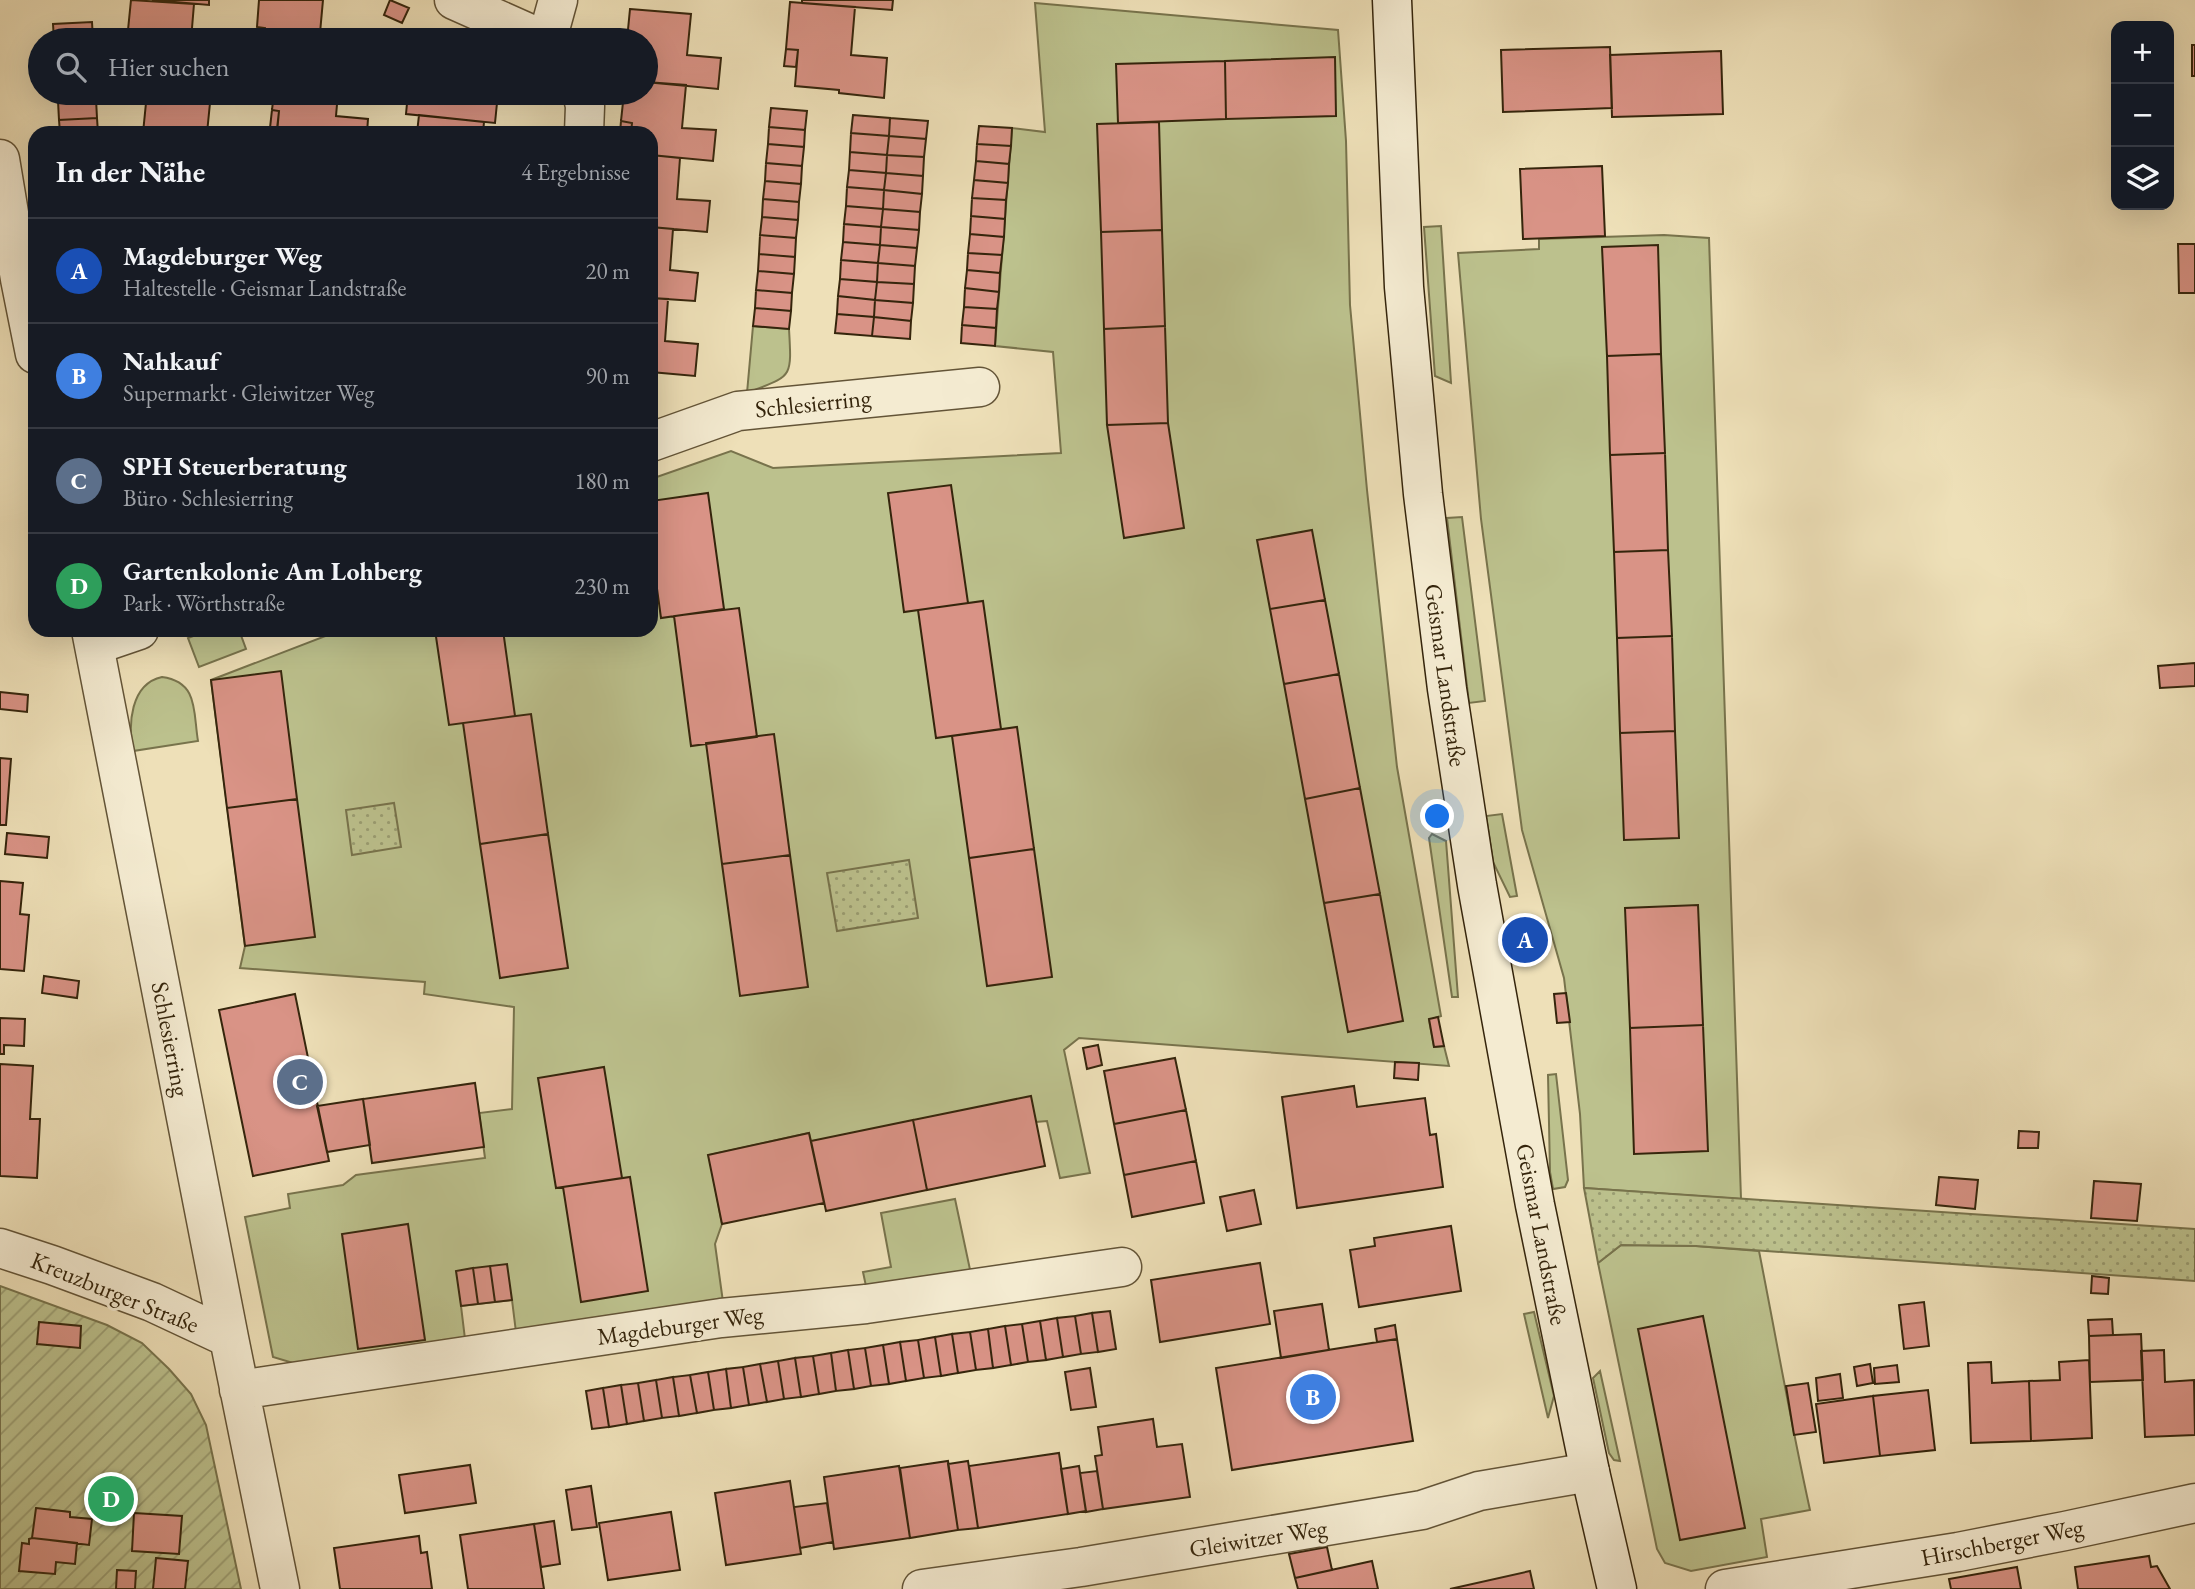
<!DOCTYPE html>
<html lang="de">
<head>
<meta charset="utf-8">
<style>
	body { margin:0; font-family:"EB Garamond",serif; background:#20242c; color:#f1f3f6 }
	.controls { position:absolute; right:21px; top:21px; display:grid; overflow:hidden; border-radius:14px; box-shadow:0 7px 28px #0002 }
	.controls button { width:63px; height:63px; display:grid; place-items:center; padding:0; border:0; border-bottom:2px solid #363941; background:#171b24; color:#f1f3f6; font:35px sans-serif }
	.you { position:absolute; left:1438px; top:817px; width:24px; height:24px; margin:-18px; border:5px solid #fff; border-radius:50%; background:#1a73e8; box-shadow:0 0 0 10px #1a73e833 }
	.badge { display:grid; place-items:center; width:46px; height:46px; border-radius:50%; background:#c59692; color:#fff; font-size:23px; font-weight:700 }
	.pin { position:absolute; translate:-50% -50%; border:4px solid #fff; box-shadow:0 2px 7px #0006 }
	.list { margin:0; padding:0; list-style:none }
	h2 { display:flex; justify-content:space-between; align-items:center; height:91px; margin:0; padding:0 28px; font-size:30px }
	h2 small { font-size:23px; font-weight:400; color:#9ea1a6 }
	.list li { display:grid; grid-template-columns:46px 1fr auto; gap:21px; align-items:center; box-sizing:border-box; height:105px; padding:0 28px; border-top:2px solid #363941 }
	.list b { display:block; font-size:26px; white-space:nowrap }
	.list p { margin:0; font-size:23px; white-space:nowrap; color:#9ea1a6 }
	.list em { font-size:23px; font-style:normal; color:#9ea1a6 }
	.icon { flex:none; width:38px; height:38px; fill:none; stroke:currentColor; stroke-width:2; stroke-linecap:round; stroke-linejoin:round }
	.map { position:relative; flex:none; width:2195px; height:1589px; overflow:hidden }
	.search { position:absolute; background:#171b24; box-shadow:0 7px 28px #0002; left:28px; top:28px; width:630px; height:77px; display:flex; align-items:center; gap:18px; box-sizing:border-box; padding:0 24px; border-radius:38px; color:#9ea1a6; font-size:26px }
	.panel { position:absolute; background:#171b24; box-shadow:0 7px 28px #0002; left:28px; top:126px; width:630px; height:511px; border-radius:21px }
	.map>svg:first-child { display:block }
	.grass { fill:#bcc18d; stroke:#78734c; stroke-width:2 }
	.park { fill:url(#park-dots); stroke:#78734c; stroke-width:2 }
	.garden { fill:url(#garden-furrows); stroke:#78734c; stroke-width:2 }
	.building { fill:#d99386; stroke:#35250c; stroke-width:2 }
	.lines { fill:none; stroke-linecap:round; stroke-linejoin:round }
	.minor-casing { stroke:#635437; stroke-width:41 }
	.secondary-casing { stroke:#35250c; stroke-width:41 }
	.minor { stroke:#f4ebd1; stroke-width:38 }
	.secondary { stroke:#f4ebd1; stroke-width:38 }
	.labels { text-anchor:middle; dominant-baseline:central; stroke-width:6; stroke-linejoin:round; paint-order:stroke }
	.street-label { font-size:24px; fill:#35250c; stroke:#f4ebd1 }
</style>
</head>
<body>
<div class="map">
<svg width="2195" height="1589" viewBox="0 0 2195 1589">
	<defs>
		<pattern id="park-dots" width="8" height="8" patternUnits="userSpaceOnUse" patternTransform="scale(1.75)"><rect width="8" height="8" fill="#bcc18d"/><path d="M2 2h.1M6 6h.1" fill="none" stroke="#9a9d72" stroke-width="1.8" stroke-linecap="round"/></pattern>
		<pattern id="garden-furrows" width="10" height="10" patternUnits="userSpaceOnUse" patternTransform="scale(1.75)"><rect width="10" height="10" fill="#bcc18d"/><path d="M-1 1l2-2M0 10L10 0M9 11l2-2" fill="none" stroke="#9a9d72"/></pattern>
	</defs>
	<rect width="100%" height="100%" fill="#eee0b8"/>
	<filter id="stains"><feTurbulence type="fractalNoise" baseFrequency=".00286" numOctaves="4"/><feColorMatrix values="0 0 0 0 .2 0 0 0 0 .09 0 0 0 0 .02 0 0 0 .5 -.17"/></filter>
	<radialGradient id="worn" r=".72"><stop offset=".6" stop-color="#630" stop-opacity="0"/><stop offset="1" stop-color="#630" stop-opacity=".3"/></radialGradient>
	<path class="grass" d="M1035 3 1338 30 1346 141 1350 305 1367 490 1397 767 1441 1016 1429 1020 1434 1047 1444 1046 1449 1066 1079 1038 1064 1050 1090 1173 1060 1178 1047 1121 811 1141 809 1133 709 1155 722 1224 715 1244 723 1302 516 1332 512 1300 461 1306 465 1339 293 1363 273 1357 245 1217 290 1208 288 1194 343 1185 356 1175 485 1158 479 1113 512 1109 514 1007 424 994 425 982 240 968 245 946 211 680 341 630H651V479L731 451 773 468 1061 453 1053 352 995 346 1012 128 1045 132Z
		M1441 226 1451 383 1435 376 1424 227Z
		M1664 235 1709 238 1741 1199 1584 1188 1580 1114 1564 978 1522 830 1481 519 1458 253 1539 249V239Z
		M753 326 789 329C792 380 792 375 747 393Z
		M1462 517 1485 701 1469 703 1447 518Z
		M209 630H239L246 649 199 667 188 638Z
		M162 677C199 682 193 712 198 741L133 751C128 725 130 684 162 677Z
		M1502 814 1517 896 1510 897 1493 862 1486 816Z
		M1432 834 1446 841 1458 997H1452L1429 838Z
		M1556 1074 1568 1180 1565 1187 1553 1189 1550 1172 1548 1075Z
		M955 1199 972 1279 867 1291 863 1272 891 1267 881 1213Z
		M1621 1245 1696 1246 1759 1251C1776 1337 1791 1424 1810 1510L1761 1519 1767 1557 1691 1571 1665 1563 1657 1549 1598 1263Z
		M1534 1312 1554 1396 1548 1418 1524 1314Z
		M1600 1371 1620 1461 1614 1460 1609 1453 1593 1378Z"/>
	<path class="park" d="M394 803 401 847 352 855 346 810Z
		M909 860 918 918 837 931 827 873Z
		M1584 1188 2195 1229V1281L1696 1246 1621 1245 1598 1263Z"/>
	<path class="garden" d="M0 1286 107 1325 142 1343 169 1369 191 1394 206 1425 241 1589H0Z"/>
	<path class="building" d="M131 0 194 4 191 40H127Z
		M152 0H209V5Z
		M259 0H323L320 33 355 36V40H264L265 28 257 27Z
		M390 0 409 8 402 23 384 15Z
		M802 0H893L892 10 802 3Z
		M790 2 855 7 851 55 887 58 884 98 839 93V90L795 86 798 50 786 49Z
		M630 9 691 14 687 55 721 58 718 89 646 82V40H627Z
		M92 22 93 40H54L53 24Z
		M192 32 209 33 208 40H191Z
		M401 33 464 40H400Z
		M2192 45H2195V76H2192Z
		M1610 47 1612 108 1503 112 1501 50Z
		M786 49 798 50 796 67 784 66Z
		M1721 51 1723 114 1612 117 1610 55Z
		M1335 57 1336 116 1226 119 1225 61Z
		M1225 61 1226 119 1118 123 1116 64Z
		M646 82 686 85 682 128 716 130 713 161 651 155V133H631L632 123 621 121 624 93H646Z
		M57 93H96V99L58 101Z
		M147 93H211L207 133H143Z
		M274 93H338L336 116 368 119 367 133H277L279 111 272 110Z
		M408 93H498L495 123 406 114Z
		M96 99 97 118 59 120 58 101Z
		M771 108 807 111 805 130 769 127Z
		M272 110 279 111 277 129 270 128Z
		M419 115 484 122 483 133H417Z
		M853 115 890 118 889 136 851 133Z
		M97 118 98 133H60L59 120Z
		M890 118 928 121 926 139 889 136Z
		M621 121 632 123 631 133H620Z
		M1159 122 1162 230 1101 232 1097 124Z
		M979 126 1012 128 1011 146 977 144Z
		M769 127 805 130 804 147 768 144Z
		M851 133 889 136 887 155 850 152Z
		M889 136 926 139 924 157 887 155Z
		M768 144 804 147 802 166 766 163Z
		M977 144 1011 146 1009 164 976 161Z
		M850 152 887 155 886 173 849 170Z
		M651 155 680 158 677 199 710 201 707 232 651 227Z
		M887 155 924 157 923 176 886 173Z
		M976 161 1009 164 1008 183 974 180Z
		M766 163 802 166 801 184 765 181Z
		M1602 166 1605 236 1523 239 1520 169Z
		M849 170 886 173 884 190 847 187Z
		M886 173 923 176 922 194 884 190Z
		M974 180 1008 183 1006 200 972 198Z
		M765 181 801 184 799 202 763 199Z
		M847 187 884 190 883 209 846 206Z
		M884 190 922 194 920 212 883 209Z
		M972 198 1006 200 1005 219 971 216Z
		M763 199 799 202 798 220 762 217Z
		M846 206 883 209 881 227 844 224Z
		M883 209 920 212 919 230 881 227Z
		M971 216 1005 219 1004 237 970 234Z
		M762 217 798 220 796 238 760 235Z
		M844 224 881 227 880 245 843 242Z
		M651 227 673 229 670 270 698 273 695 301 651 298Z
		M881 227 919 230 917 248 880 245Z
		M1162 230 1165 326 1104 329 1101 232Z
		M970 234 1004 237 1002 255 968 253Z
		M760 235 796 238 795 257 759 254Z
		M843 242 880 245 878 263 841 260Z
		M2178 244H2195V293H2179Z
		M880 245 917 248 915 266 878 263Z
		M1658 245 1661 354 1607 356 1602 247Z
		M968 253 1002 255 1000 273 967 270Z
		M759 254 795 257 794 274 758 271Z
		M841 260 878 263 877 282 840 279Z
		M878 263 915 266 914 284 877 282Z
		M967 270 1000 273 999 292 965 288Z
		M758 271 794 274 792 293 756 290Z
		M840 279 877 282 875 300 838 296Z
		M877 282 914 284 913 303 875 300Z
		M965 288 999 292 997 309 964 307Z
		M756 290 792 293 791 311 755 308Z
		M838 296 875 300 874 317 837 314Z
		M651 298 668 299 665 341 698 344 695 376 651 372Z
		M875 300 913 303 911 321 874 317Z
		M964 307 997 309 996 328 962 325Z
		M755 308 791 311 789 329 753 326Z
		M837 314 874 317 872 336 835 333Z
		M874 317 911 321 910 339 872 336Z
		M962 325 996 328 995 346 961 343Z
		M1165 326 1168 423 1107 425 1104 329Z
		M1661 354 1665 453 1610 455 1607 356Z
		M1168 423 1184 528 1124 538 1107 425Z
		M1665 453 1668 550 1614 552 1610 455Z
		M951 485 968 603 904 612 888 493Z
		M708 493 724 609 661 618 651 545V501Z
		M1312 530 1325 600 1270 609 1257 540Z
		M1668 550 1672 636 1617 638 1614 552Z
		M1325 600 1339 674 1284 684 1270 609Z
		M983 601 1001 729 936 738 918 610Z
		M739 608 757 737 691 746 674 616Z
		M435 630H503L515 716 449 725Z
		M1672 636 1675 731 1620 733 1617 638Z
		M2195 663V686L2160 688 2158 666Z
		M281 671 297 799 227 808 211 680Z
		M1339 674 1360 788 1305 799 1284 684Z
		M0 692 28 695 27 712 0 709Z
		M531 714 548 834 480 844 463 723Z
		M1017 727 1034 849 969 858 952 736Z
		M1675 731 1679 838 1624 840 1620 733Z
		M774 734 790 855 722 864 706 743Z
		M0 758 11 759 6 825H0Z
		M1360 788 1380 894 1324 903 1305 799Z
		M297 799 315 937 245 946 227 808Z
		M7 833 49 837 47 858 5 854Z
		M548 834 568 968 500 978 480 844Z
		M1034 849 1052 977 987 986 969 858Z
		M790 855 808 987 740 996 722 864Z
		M0 881 23 883 20 914 29 915 24 971 0 969Z
		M1380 894 1403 1021 1348 1032 1324 903Z
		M1698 905 1703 1025 1630 1028 1625 908Z
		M44 976 79 981 77 998 42 993Z
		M1566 993 1570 1022 1557 1023 1554 994Z
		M295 994 329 1161 253 1176 219 1010Z
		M1438 1017 1444 1046 1434 1047 1429 1019Z
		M0 1018 25 1019 24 1046 4 1045V1054H0Z
		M1703 1025 1708 1151 1634 1154 1630 1028Z
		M1098 1045 1102 1065 1087 1069 1083 1048Z
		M1175 1058 1186 1110 1114 1124 1104 1071Z
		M1395 1062 1419 1063 1418 1080 1394 1078Z
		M0 1064 33 1066 30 1119H40L37 1178 0 1176Z
		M604 1067 622 1178 556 1188 538 1078Z
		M475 1083 484 1147 372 1163 363 1099Z
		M1354 1086 1357 1107 1425 1098 1430 1135 1436 1134 1443 1187 1297 1208 1282 1097Z
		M1031 1096 1045 1166 927 1190 913 1120Z
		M363 1099 370 1145 327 1152 317 1106Z
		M1186 1110 1196 1161 1124 1175 1114 1124Z
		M913 1120 927 1190 826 1211 811 1141Z
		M2019 1131 2039 1132 2038 1148H2018Z
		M809 1133 824 1203 722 1224 708 1155Z
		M1196 1161 1204 1203 1132 1217 1124 1175Z
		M630 1177 648 1291 581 1302 563 1187Z
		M1939 1177 1978 1180 1975 1209 1936 1205Z
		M2094 1181 2141 1184 2137 1221 2091 1218Z
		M1254 1190 1261 1224 1227 1231 1220 1197Z
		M408 1224 425 1340 358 1349 342 1234Z
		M1451 1226 1461 1291 1359 1307 1350 1250 1375 1246 1374 1238Z
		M1260 1263 1270 1324 1160 1342 1151 1280Z
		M507 1264 512 1300 495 1302 490 1266Z
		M490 1266 495 1302 478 1304 473 1268Z
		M473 1268 478 1304 461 1306 456 1271Z
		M2092 1276 2109 1278 2108 1294 2091 1293Z
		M1924 1302 1929 1346 1904 1349 1899 1305Z
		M1322 1304 1329 1350 1281 1358 1274 1311Z
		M1110 1311 1116 1349 1098 1352 1092 1313Z
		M1092 1313 1098 1352 1081 1354 1075 1316Z
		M1075 1316 1081 1354 1063 1357 1057 1318Z
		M1703 1316 1745 1528 1680 1540 1638 1329Z
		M1057 1318 1063 1357 1046 1360 1040 1321Z
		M2112 1319 2113 1335 2089 1336 2088 1320Z
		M1040 1321 1046 1360 1028 1362 1022 1324Z
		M39 1322 81 1326 80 1348 37 1344Z
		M1022 1324 1028 1362 1011 1365 1005 1326Z
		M1395 1325 1397 1339 1377 1342 1375 1329Z
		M1005 1326 1011 1365 993 1368 988 1329Z
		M988 1329 993 1368 976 1370 970 1332Z
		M970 1332 976 1370 958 1373 952 1334Z
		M952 1334 958 1373 941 1376 935 1337Z
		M2141 1334 2143 1380 2090 1382 2089 1336Z
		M935 1337 941 1376 924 1378 918 1340Z
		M1397 1339 1413 1441 1232 1470 1216 1368Z
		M918 1340 924 1378 906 1381 900 1342Z
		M900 1342 906 1381 889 1384 883 1345Z
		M883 1345 889 1384 871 1386 865 1348Z
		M865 1348 871 1386 854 1389 848 1350Z
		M848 1350 854 1389 836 1391 831 1353Z
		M2164 1350 2165 1382 2194 1380 2195 1435 2145 1437 2141 1351Z
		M831 1353 836 1391 819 1394 813 1356Z
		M813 1356 819 1394 801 1397 795 1358Z
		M795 1358 801 1397 784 1399 778 1361Z
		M2089 1360 2092 1438 2031 1441 2029 1381 2060 1380 2059 1362Z
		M778 1361 784 1399 767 1402 760 1364Z
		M1991 1362 1992 1383 2029 1381 2031 1441 1971 1443 1968 1363Z
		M760 1364 767 1402 749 1405 743 1367Z
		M1870 1364 1873 1383 1857 1386 1854 1367Z
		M1897 1365 1899 1382 1875 1384 1874 1368Z
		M743 1367 749 1405 731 1408 726 1369Z
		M1090 1368 1096 1407 1071 1410 1065 1372Z
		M726 1369 731 1408 714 1410 708 1372Z
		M708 1372 714 1410 697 1413 690 1375Z
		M1840 1374 1843 1398 1818 1401 1816 1378Z
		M690 1375 697 1413 679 1416 673 1377Z
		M673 1377 679 1416 662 1418 656 1380Z
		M656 1380 662 1418 644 1421 638 1383Z
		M638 1383 644 1421 627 1424 621 1385Z
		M1808 1383 1816 1432 1794 1435 1786 1386Z
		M621 1385 627 1424 609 1427 603 1388Z
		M603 1388 609 1427 592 1429 586 1391Z
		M1928 1390 1935 1450 1880 1456 1873 1396Z
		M1873 1396 1880 1456 1824 1463 1816 1404Z
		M1153 1419 1157 1447 1182 1444 1190 1497 1103 1509 1095 1456 1102 1455 1098 1427Z
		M1059 1453 1068 1514 978 1528 969 1466Z
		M948 1461 958 1530 910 1538 900 1468Z
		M968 1461 978 1528 958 1530 948 1464Z
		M470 1465 476 1503 405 1513 399 1475Z
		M899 1466 910 1538 834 1549 824 1477Z
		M1079 1466 1086 1511 1068 1514 1061 1469Z
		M1097 1471 1103 1509 1086 1512 1080 1473Z
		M790 1481 801 1554 726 1565 715 1493Z
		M591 1486 597 1527 572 1530 566 1490Z
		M827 1503 833 1542 800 1548 794 1507Z
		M36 1508 70 1512V1517L92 1519 89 1545 32 1538Z
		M671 1512 680 1570 608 1580 599 1523Z
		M134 1513 182 1516 179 1554 132 1551Z
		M554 1521 560 1564 541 1567 534 1524Z
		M534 1524 544 1589H468L460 1535Z
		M419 1536 421 1553 427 1552 432 1589H340L334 1548Z
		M32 1538 77 1543 75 1564 56 1562 55 1574 19 1571 22 1543 29 1544V1539Z
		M1327 1547 1332 1570 1295 1578 1289 1554Z
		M2149 1556 2151 1567 2157 1566 2170 1589H2078L2075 1567Z
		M156 1558 188 1561 185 1589H153Z
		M1372 1561 1378 1589H1298L1295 1578Z
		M2017 1567 2021 1589H1951L1949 1579Z
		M117 1570 136 1571 135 1589H116Z
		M1530 1571 1534 1589H1450Z"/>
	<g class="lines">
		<g class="minor-casing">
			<path id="minor" d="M454 0 544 40
				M547 40 558 0
				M582 93 585 106 584 133
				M0 159 20 279 35 354
				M651 442 738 411 980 387
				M91 630 229 1338 280 1589
				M95 645 139 630
				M0 1248 52 1265 152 1302 229 1338
				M239 1390 721 1318 866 1304 1122 1267
				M922 1589 1081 1567 1422 1510 1479 1491 1590 1472
				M1725 1589 1958 1552 2065 1531 2195 1503"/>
		</g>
		<g class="secondary-casing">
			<path id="secondary" d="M1392 0 1404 287 1423 494 1447 689 1477 885 1535 1205 1590 1472 1617 1589"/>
		</g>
		<use href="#minor" class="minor"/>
		<use href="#secondary" class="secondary"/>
	</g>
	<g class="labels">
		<g class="street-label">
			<text transform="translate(813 403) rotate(-6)">Schlesierring</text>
			<text transform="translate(1446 675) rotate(82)">Geismar Landstraße</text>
			<text transform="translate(171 1039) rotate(79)">Schlesierring</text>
			<text transform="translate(1542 1234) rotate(79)">Geismar Landstraße</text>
			<text transform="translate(115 1292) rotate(22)">Kreuzburger Straße</text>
			<text transform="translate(680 1325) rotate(-8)">Magdeburger Weg</text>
			<text transform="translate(1258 1538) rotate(-9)">Gleiwitzer Weg</text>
			<text transform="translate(2002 1542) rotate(-11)">Hirschberger Weg</text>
		</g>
	</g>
	<rect width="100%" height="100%" filter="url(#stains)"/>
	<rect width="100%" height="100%" fill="url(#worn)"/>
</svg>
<div class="controls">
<button>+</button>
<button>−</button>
<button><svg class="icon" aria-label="layers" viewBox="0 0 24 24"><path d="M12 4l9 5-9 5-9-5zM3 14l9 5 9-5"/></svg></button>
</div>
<div class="you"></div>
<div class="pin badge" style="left:1525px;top:940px;background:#1a4fb4">A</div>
<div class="pin badge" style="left:1313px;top:1397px;background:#3f7fe0">B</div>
<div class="pin badge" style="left:300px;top:1082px;background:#5c6f8a">C</div>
<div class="pin badge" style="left:111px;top:1499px;background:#2e9e5b">D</div>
<div class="search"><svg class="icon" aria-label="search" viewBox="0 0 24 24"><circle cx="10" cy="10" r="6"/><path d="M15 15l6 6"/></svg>Hier suchen</div>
<section class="panel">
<h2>In der Nähe<small>4 Ergebnisse</small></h2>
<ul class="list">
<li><span class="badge" style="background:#1a4fb4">A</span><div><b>Magdeburger Weg</b><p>Haltestelle · Geismar Landstraße</p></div><em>20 m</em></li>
<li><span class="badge" style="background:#3f7fe0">B</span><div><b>Nahkauf</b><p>Supermarkt · Gleiwitzer Weg</p></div><em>90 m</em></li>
<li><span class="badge" style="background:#5c6f8a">C</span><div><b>SPH Steuerberatung</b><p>Büro · Schlesierring</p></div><em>180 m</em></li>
<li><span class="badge" style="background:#2e9e5b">D</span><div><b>Gartenkolonie Am Lohberg</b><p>Park · Wörthstraße</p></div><em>230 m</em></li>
</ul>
</section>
</div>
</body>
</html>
